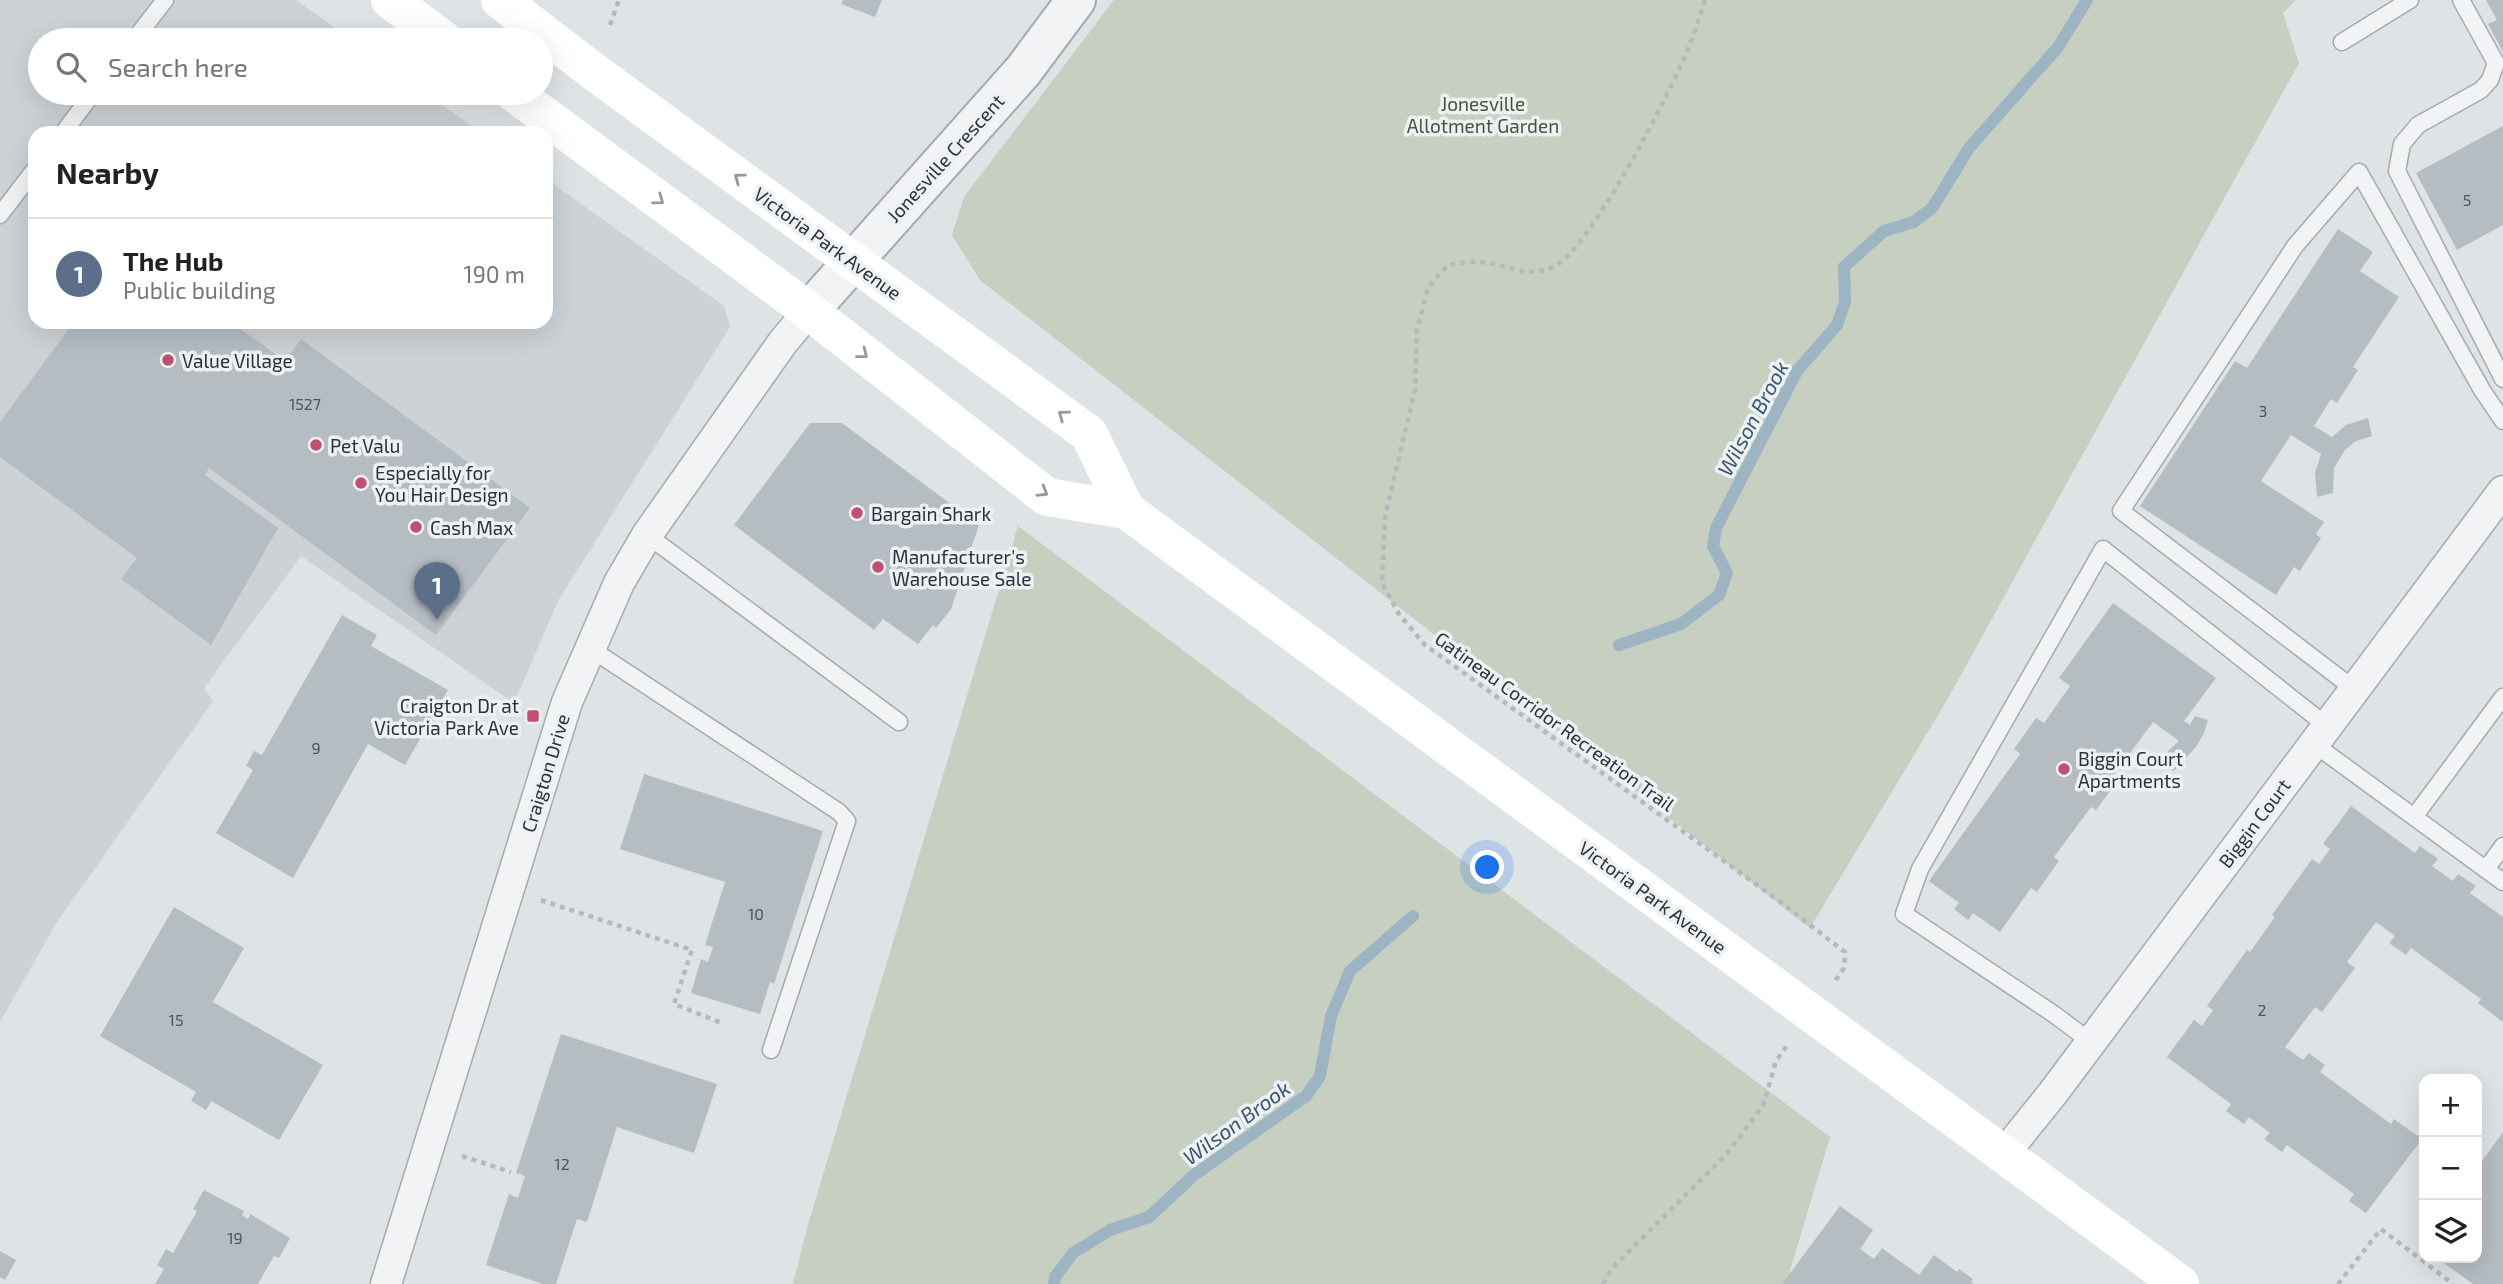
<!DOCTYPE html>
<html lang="en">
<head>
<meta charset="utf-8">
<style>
	body { margin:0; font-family:"Exo 2",sans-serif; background:#f6f6f6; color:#222 }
	.controls { position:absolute; right:21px; bottom:21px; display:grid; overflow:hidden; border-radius:14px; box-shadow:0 7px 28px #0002 }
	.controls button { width:63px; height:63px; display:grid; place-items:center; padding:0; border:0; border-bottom:2px solid #e0e0e0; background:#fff; color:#222; font:35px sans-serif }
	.you { position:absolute; left:1488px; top:868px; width:24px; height:24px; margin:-18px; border:5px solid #fff; border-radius:50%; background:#1a73e8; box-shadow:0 0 0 10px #1a73e833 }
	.badge { display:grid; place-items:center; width:46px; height:46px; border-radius:50%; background:#c04f71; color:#fff; font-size:23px; font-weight:700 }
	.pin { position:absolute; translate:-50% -58px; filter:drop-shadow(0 2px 4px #0008) }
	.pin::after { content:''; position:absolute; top:37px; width:24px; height:21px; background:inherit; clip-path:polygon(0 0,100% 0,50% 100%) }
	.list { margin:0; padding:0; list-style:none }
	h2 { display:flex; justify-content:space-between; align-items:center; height:91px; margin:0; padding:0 28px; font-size:30px }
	h2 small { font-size:23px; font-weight:400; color:#767676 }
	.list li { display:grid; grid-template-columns:46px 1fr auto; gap:21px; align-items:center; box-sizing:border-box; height:112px; padding:0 28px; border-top:2px solid #e0e0e0 }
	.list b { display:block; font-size:26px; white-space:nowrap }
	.list p { margin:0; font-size:23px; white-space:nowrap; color:#767676 }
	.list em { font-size:23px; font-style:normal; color:#767676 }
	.icon { flex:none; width:38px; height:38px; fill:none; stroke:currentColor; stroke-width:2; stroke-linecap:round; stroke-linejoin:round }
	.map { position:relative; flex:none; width:2503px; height:1284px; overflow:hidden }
	.search { position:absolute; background:#fff; box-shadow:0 7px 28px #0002; left:28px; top:28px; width:525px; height:77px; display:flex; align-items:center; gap:18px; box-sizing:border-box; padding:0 24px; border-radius:38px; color:#767676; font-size:26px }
	.panel { position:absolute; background:#fff; box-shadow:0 7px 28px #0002; left:28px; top:126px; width:525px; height:203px; border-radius:21px }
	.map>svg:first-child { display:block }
	.built { fill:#cdd2d7 }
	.green { fill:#c6cfc0 }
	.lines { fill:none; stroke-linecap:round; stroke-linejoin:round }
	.stream { stroke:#9db5c3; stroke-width:12 }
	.building { fill:#b6bdc2 }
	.service-casing { stroke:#a4aaaf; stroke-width:19 }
	.minor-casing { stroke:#a4aaaf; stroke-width:33 }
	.tertiary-casing { stroke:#a4aaaf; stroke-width:42 }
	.path { stroke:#b5b9bd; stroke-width:4.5; stroke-dasharray:5 5; stroke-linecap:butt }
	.service { stroke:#f1f3f5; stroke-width:16 }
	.minor { stroke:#f1f3f5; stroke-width:30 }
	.tertiary { stroke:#f1f3f5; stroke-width:38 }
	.secondary { stroke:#fff; stroke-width:38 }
	.oneway { stroke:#94989d }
	.poi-dot { fill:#c04f71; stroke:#edf1f4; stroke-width:2.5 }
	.labels { text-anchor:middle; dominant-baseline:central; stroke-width:7; stroke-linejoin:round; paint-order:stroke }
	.number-label { font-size:16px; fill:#4c555d }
	.park-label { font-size:19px; fill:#425638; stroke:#edf1f4 }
	.street-label { font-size:19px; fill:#29323b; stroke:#edf1f4 }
	.poi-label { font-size:19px; fill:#29323b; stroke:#edf1f4; text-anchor:start }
	.water-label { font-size:21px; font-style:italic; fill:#37566b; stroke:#edf1f4 }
</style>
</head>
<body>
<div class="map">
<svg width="2503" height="1284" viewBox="0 0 2503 1284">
	<rect width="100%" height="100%" fill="#dee3e6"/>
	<path class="built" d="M0 0H296L352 40H40V93H425L482 133H35V322H546V179L724 306 730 327 558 601 514 703 301 556 204 688 213 701 57 922 0 1022Z"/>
	<path class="green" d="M1114 0H2296L2283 13 2299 63 1947 700 1810 928 980 280 952 235 964 197Z
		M1018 526 1830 1137 1786 1284H793L807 1228Z"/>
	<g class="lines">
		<path class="stream" d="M1619 645 1681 624 1719 595 1727 573 1713 546 1716 528 1797 371 1837 325 1845 302 1844 267 1884 231 1914 222 1933 207 1969 148 2058 47 2087 0
			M1054 1284 1055 1277 1073 1253 1110 1230 1149 1217 1194 1175 1306 1096 1320 1076 1331 1016 1350 971 1413 916"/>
	</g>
	<path class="building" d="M843 0H882L875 17 841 4Z
		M2486 0H2503V52L2488 24 2497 20Z
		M2503 126V225L2457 250 2416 173Z
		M2338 229 2373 252 2360 271 2399 297 2353 367 2358 370 2337 403 2331 399 2314 426 2332 437 2346 425 2368 418 2372 436 2356 441 2345 450 2334 468 2333 493 2317 497 2315 473 2321 454 2291 435 2261 481 2324 522 2316 534 2321 538 2300 571 2294 567 2276 595 2140 506 2235 361 2247 368Z
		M74 322H231L285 361 301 339 530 508 436 635 209 468 205 475 278 528 211 645 121 579 137 558 0 457V422Z
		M810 423H842L979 525 951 609 936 628 933 625 918 644 883 619 874 630 734 525Z
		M2113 603 2216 678 2184 721 2190 725 2195 716 2208 720 2204 733 2196 747 2174 771 2159 765 2167 752 2179 741 2153 722 2114 775 2119 779 2096 810 2091 807 2054 857 2059 861 2037 892 2031 888 2000 932 1973 913 1968 920 1954 909 1959 903 1929 881 2020 754 2014 749 2036 718 2044 723 2070 686 2059 678Z
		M342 615 377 635 371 646 448 690 405 765 368 744 293 878 216 833 253 770 246 766 254 751 262 755Z
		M644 774 823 831 774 984 770 982 760 1014 691 993 701 959 708 962 713 947 705 945 725 882 620 849Z
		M2351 806 2415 853 2420 846 2438 859 2432 866 2453 881 2458 874 2476 886 2470 893 2503 917V1022L2478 1003 2481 999 2411 948 2406 955 2389 943 2395 936 2376 922 2347 962 2355 968 2322 1012 2315 1007 2285 1047 2303 1060 2309 1053 2325 1065 2320 1072 2391 1124 2394 1119 2422 1139 2366 1213 2349 1201 2354 1194 2287 1145 2282 1152 2264 1139 2270 1133 2249 1117 2244 1124 2226 1111 2231 1104 2167 1057 2194 1020 2202 1026 2213 1010 2207 1006 2247 950 2250 952 2275 917 2272 915 2312 859 2319 864 2330 849 2323 844Z
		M174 907 244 948 213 1002 323 1065 279 1140 211 1101 206 1110 191 1101 196 1092 100 1036Z
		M561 1034 717 1084 694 1153 617 1127 587 1222 577 1219 556 1284H543L486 1265 509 1194 518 1198 525 1176 516 1173Z
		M2503 1132V1284H2473L2437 1258H2477V1168Z
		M204 1190 244 1211 242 1215 248 1219 250 1214 290 1238 279 1258 274 1256 258 1284H155L164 1269 157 1265 166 1249 173 1253 197 1211 193 1209Z
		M1840 1206 1873 1230 1860 1249 1874 1259 1882 1248 1919 1275 1934 1255 1957 1272 1959 1269 1973 1279 1971 1282 1974 1284H1782Z
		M0 1251 16 1260 5 1280 0 1277Z"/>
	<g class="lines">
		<g class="service-casing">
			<path id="service" d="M2461 0 2496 63 2490 80 2481 90 2418 125 2402 144 2397 171 2503 379
				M134 40 165 0
				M2342 42 2410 0
				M63 133 93 93
				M0 215 35 169
				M647 535 899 722
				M591 649 839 812 847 821 771 1050
				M2354 689 2121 511 2295 246 2359 172 2482 390 2503 421
				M2314 744 2503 882
				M2414 817 2503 697
				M2486 869 2503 846
				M2091 1042 2055 1015 1904 914 1920 869 2103 549 2327 726"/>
		</g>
		<g class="minor-casing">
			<path id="minor" d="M2004 1154 2053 1093 2503 491
				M386 1284 567 702 619 583 647 535 783 342 809 311"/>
		</g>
		<g class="tertiary-casing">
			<path id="tertiary" d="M809 311 1023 71 1076 0"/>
		</g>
		<path class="path" d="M1705 0C1698 22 1691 44 1681 65 1663 105 1588 252 1553 267 1524 280 1507 263 1480 262 1470 261 1458 264 1448 265L1428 287 1417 330 1415 390 1385 517 1382 583 1399 614 1425 645 1775 898 1845 952 1844 968 1834 983
			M610 25 619 0
			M541 900 692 950 674 1004 724 1024
			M462 1156 511 1172
			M1603 1284 1612 1268 1726 1155 1763 1106 1776 1061 1789 1043
			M2338 1284 2381 1229 2453 1284"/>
		<use href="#service" class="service"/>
		<use href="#minor" class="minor"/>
		<use href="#tertiary" class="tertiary"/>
		<path class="secondary" d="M390 0 444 40
			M500 0 597 74 1089 434 1126 510
			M514 93 809 311 1047 497 1126 510 2180 1284"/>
	</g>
	<defs><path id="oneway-chevron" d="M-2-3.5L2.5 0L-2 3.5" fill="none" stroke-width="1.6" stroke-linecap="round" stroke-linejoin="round" transform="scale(1.75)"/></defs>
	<g class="oneway">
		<use href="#oneway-chevron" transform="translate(739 178) rotate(-144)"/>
		<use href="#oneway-chevron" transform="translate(659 200) rotate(36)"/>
		<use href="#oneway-chevron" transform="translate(863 354) rotate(38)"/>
		<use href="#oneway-chevron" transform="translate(1063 415) rotate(-144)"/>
		<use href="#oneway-chevron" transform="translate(1043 492) rotate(31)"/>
	</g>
	<g class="poi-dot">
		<circle cx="168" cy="360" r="7"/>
		<circle cx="316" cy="445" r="7"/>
		<circle cx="361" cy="483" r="7"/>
		<circle cx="857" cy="513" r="7"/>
		<circle cx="416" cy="527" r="7"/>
		<circle cx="878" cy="567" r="7"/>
		<rect x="526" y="709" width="14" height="14" rx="3.5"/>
		<circle cx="2064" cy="769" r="7"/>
	</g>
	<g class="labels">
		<g class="number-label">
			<text x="2467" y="199">5</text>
			<text x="305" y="403">1527</text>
			<text x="2263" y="410">3</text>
			<text x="316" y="747">9</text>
			<text x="756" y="913">10</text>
			<text x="2262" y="1009">2</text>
			<text x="176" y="1019">15</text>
			<text x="562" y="1163">12</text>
			<text x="235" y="1237">19</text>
		</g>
		<g class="park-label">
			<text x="1483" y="103">Jonesville<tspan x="1483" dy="22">Allotment Garden</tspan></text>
		</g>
		<g class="street-label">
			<text transform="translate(945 158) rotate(-48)">Jonesville Crescent</text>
			<text transform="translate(828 243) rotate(36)">Victoria Park Avenue</text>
			<text transform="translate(1555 721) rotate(36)">Gatineau Corridor Recreation Trail</text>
			<text transform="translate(545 773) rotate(-73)">Craigton Drive</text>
			<text transform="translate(2254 823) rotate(-53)">Biggin Court</text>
			<text transform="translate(1653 897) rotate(36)">Victoria Park Avenue</text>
		</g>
		<g class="poi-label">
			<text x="182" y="360">Value Village</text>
			<text x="330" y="445">Pet Valu</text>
			<text x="375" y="472">Especially for<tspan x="375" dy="22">You Hair Design</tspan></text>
			<text x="871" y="513">Bargain Shark</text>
			<text x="430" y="527">Cash Max</text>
			<text x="892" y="556">Manufacturer's<tspan x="892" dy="22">Warehouse Sale</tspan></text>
			<text x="519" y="705" text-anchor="end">Craigton Dr at<tspan x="519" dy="22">Victoria Park Ave</tspan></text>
			<text x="2078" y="758">Biggin Court<tspan x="2078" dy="22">Apartments</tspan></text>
		</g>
		<g class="water-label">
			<text transform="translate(1752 418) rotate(-62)">Wilson Brook</text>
			<text transform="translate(1236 1122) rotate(-36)">Wilson Brook</text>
		</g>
	</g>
</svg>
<div class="controls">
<button>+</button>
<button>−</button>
<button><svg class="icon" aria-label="layers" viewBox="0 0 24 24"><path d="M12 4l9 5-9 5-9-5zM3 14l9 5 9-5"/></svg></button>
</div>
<div class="you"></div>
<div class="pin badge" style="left:437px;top:620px;background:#5c6f8a">1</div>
<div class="search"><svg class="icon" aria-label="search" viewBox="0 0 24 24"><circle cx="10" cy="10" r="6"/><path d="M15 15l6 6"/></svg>Search here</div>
<section class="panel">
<h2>Nearby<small></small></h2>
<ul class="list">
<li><span class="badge" style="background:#5c6f8a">1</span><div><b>The Hub</b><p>Public building</p></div><em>190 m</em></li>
</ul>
</section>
</div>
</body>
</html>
